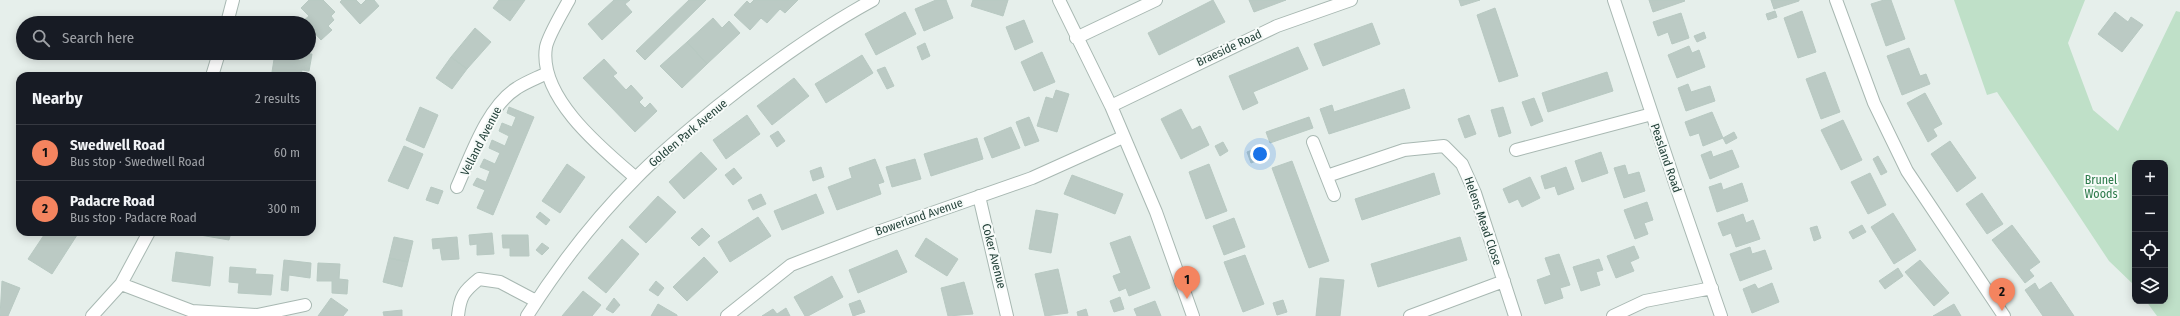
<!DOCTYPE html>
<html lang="en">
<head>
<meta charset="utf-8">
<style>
	body { margin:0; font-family:"Fira Sans Condensed",sans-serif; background:#242831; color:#f1f3f6 }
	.controls { position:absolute; right:12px; bottom:12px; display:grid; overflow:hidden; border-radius:8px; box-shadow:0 2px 10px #0003 }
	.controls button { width:36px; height:36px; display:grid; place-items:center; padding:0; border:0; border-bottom:1px solid #363941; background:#171b24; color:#f1f3f6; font:20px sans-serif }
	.you { position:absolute; left:1260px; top:154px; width:14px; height:14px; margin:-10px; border:3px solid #fff; border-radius:50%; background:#1a73e8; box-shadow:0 0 0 6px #1a73e833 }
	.badge { display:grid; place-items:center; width:26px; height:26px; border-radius:50%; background:#f4845f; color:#111; font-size:13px; font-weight:700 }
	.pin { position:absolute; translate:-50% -33px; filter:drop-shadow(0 1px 2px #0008) }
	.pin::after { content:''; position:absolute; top:21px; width:14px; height:12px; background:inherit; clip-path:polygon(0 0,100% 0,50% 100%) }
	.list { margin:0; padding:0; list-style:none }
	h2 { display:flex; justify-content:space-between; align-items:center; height:52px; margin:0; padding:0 16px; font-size:17px }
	h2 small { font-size:13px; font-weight:400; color:#9ea1a6 }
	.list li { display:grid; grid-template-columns:26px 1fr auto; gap:12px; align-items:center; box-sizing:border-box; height:56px; padding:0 16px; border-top:1px solid #363941 }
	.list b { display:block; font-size:15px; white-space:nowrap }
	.list p { margin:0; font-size:13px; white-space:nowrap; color:#9ea1a6 }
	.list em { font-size:13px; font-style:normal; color:#9ea1a6 }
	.icon { flex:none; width:22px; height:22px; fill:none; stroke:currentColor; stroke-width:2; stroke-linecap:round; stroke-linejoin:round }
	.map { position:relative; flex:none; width:2180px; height:316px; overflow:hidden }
	.search { position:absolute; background:#171b24; box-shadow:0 2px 10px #0003; left:16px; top:16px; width:300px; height:44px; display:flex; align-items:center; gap:10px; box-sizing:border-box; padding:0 14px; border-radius:22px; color:#9ea1a6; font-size:15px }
	.panel { position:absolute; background:#171b24; box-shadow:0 2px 10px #0003; left:16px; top:72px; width:300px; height:164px; border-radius:12px }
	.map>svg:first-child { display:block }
	.green { fill:#bfe0c8 }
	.building { fill:#bbcac4; stroke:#b8c9c2 }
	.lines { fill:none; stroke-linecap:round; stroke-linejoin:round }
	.minor-casing { stroke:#a8b8b2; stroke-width:14 }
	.minor { stroke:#fff; stroke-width:12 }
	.labels { text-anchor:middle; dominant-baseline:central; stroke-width:4; stroke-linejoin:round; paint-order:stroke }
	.street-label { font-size:12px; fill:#24423a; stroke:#f7fbf9 }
	.park-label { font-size:12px; fill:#2d7a4b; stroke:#f7fbf9 }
</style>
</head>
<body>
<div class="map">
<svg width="2180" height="316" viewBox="0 0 2180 316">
	<rect width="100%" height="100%" fill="#e6efeb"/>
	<path class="green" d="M1954 0H2085L2068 43 2093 110 2118 131 2176 11 2180 12V316H2157L2146 301H2165V163H2135V286L2109 261 1997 92 1987 95Z"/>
	<path class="building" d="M309 0H323L335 12 331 16 334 20 328 26 332 30 321 40 309 27V23L303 21 309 16 301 8Z
		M342 0H356L361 5 366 0H374L379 6 360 24 340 2Z
		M499 0H525L510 21 493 8Z
		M614 0H630L625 4 632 12 602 40 588 24Z
		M689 0H706L645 60 636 51Z
		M754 0H798L785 13 780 9 767 23 761 18 750 30 734 15 747 1 750 4Z
		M936 0H946L953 18 924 31 915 9Z
		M973 0H1008L1003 16 971 6Z
		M1213 0 1225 22 1159 55 1148 33Z
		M1249 0H1286L1254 12Z
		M1459 0H1480L1461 6Z
		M1649 0H1684L1685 1 1653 12Z
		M1771 0H1799V1L1774 9Z
		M1884 0H1891L1905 39 1886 46 1871 4Z
		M1495 8 1518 76 1499 82 1477 15Z
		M1775 11 1777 17 1768 20 1766 14Z
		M1802 11 1816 52 1798 58 1784 18Z
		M905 12 916 34 876 55 865 34Z
		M2115 12 2128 22 2131 17 2143 25 2122 52 2098 34Z
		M1681 13 1689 38 1672 44 1668 32 1658 36 1653 22Z
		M713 18 722 28 729 21 740 33 707 64 687 42Z
		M1024 20 1033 42 1015 50 1006 27Z
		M1372 23 1380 44 1323 66 1314 44Z
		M475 28 491 42 467 69 451 57Z
		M1704 32 1706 38 1697 42 1694 36Z
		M687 42 707 64 682 88 660 66Z
		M925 43 930 56 922 60 917 47Z
		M1689 46 1692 53 1699 50 1705 67 1677 78 1668 55Z
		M1298 47 1308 69 1253 92 1258 103 1243 110 1229 76Z
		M1909 48 1920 76 1926 74 1930 84 1902 95 1887 56Z
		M1042 52 1055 82 1034 91 1021 62Z
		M275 53 312 54 309 71 302 70 301 76H287L272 72Z
		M862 55 873 73 826 103 815 84Z
		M451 57 467 69 452 89 436 78Z
		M604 59 617 73 613 76 626 90 631 85 643 98 639 102 645 108 650 103 657 111 635 132 583 78Z
		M885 67 894 86 887 89 877 70Z
		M1607 72 1613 91 1548 112 1542 93Z
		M1825 72 1840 112 1821 119 1806 79Z
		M794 78 809 96 772 125 757 106Z
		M1688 84 1691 92 1710 86 1715 101 1686 111 1678 88Z
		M1404 89 1410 108 1329 134 1320 109 1332 105 1334 112Z
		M1056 90 1069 94 1057 132 1037 126 1046 97 1053 99Z
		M1925 93 1942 124 1933 129 1937 136 1928 142 1907 103Z
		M1534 98 1543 121 1531 126 1522 102Z
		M420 107 438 115 424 148 406 140Z
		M509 107 534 117 493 215 477 208 485 190 473 185 477 178 486 182 490 171 480 167 484 159 495 164 500 153 489 148 492 140 505 146 509 136 499 131 502 123 512 127 516 117 507 113Z
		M1503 107 1511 133 1499 137 1491 110Z
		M1181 109 1192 130 1200 126 1209 145 1181 159 1161 119Z
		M1712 112 1723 138 1703 146 1699 133 1690 136 1685 122Z
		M747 115 760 134 726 159 713 140Z
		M1469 115 1476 134 1465 138 1458 119Z
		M1029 117 1039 141 1025 146 1016 122Z
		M1309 117 1313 128 1270 143 1266 132Z
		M1843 120 1862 160 1841 170 1821 130Z
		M1011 127 1020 148 992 158 984 138Z
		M778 131 785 141 777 147 770 136Z
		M1734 132 1737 138 1726 144 1723 138Z
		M977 138 983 159 931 176 924 154Z
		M1950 141 1976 178 1957 192 1931 154Z
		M1223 142 1228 151 1220 156 1215 146Z
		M404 146 423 154 408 189 388 181Z
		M1257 148 1261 159 1251 163 1247 152Z
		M1732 150 1739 167 1710 179 1701 155 1711 151 1713 157Z
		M701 152 717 169 684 199 669 182Z
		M1601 152 1608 173 1582 182 1575 161Z
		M1878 156 1887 172 1881 175 1873 159Z
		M875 159 884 182 878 184 881 194 837 210 828 187 852 178 849 168Z
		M915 159 921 179 892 187 886 167Z
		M1292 161 1329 261 1309 268 1272 168Z
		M567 164 585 177 560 213 542 201Z
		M1209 164 1227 211 1206 219 1189 172Z
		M1625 165 1628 175 1639 172 1645 191 1624 198 1614 168Z
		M821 167 824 177 813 181 810 171Z
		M1566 167 1574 189 1558 195 1555 186 1545 189 1541 176Z
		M734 168 742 178 733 185 725 175Z
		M1434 173 1440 194 1362 220 1355 199Z
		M1870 173 1886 205 1868 214 1851 182Z
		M1072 175 1123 194 1115 214 1064 194Z
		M1530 177 1540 198 1522 207 1518 199 1509 203 1503 189Z
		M1721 183 1723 190 1742 183 1748 201 1717 212 1709 187Z
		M431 187 443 191 438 204 426 200Z
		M1982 193 2003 224 1987 234 1966 204Z
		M761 194 766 204 753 210 748 200Z
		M816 194 824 213 782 230 774 211Z
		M658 196 676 212 646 243 629 227Z
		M1647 202 1653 220 1644 223 1648 234 1635 239 1624 210Z
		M1036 210 1058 214 1051 253 1029 249Z
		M540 212 550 220 546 225 536 217Z
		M1893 213 1916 250 1894 264 1871 227Z
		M1743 214 1746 223 1753 220 1760 239 1736 247 1731 233 1723 236 1718 223Z
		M758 217 771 236 730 262 718 242Z
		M1234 218 1245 247 1224 255 1213 226Z
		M1862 225 1866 232 1853 239 1849 232Z
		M2012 225 2040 262 2029 270 2034 276 2025 283 1992 240Z
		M1817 226 1821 238 1814 241 1810 228Z
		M702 228 710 236 699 246 691 238Z
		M46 232H79L52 274 28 259Z
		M201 232H231L229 240 200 235Z
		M492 233 494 254 477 255V244L470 245 469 235Z
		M502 235H528L529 256H510V248H503Z
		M1130 236 1150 288 1129 296 1126 288 1119 291 1113 276 1121 273 1110 243Z
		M394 237 413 241 408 262 389 258Z
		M457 237 459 259 442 260 440 248 433 249 432 239Z
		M1460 237 1467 260 1378 287 1371 264Z
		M926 238 958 259 947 276 915 256Z
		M622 239 639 254 606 293 588 278Z
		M542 243 549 248 542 255 536 250Z
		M1634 246 1639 258 1630 262 1634 271 1616 278 1607 256Z
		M1750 247 1752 254 1765 250 1772 269 1740 281 1730 254Z
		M897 250 907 272 858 293 849 270Z
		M176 252 213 257 210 286 172 281Z
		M1559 254 1570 285 1560 288 1563 298 1545 304 1537 280 1551 275 1545 258Z
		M1245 255 1264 304 1243 312 1224 262Z
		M704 257 718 272 687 301 673 287Z
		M389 258 408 262 402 287 383 282Z
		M1599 259 1603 270 1596 272 1600 285 1581 291 1573 267Z
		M284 260 311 263 310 278 289 275 288 291 281 290Z
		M1920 260 1949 293 1934 306 1905 272Z
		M318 263 340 264 339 279 348 280 347 294 332 293V281H317Z
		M230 267 256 269 255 274 273 275 271 295 238 293 239 283 229 282Z
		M1898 268 1903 276 1885 289 1879 281Z
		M1058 269 1068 313 1045 316 1035 274Z
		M832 276 843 297 808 316H805L794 297Z
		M1320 278 1344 280 1340 316H1316Z
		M2 281 20 288 8 316H0Z
		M656 281 664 288 658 296 649 290Z
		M964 282 973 314 948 316 941 288Z
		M2051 282 2074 316H2043L2025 290 2035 283 2039 290Z
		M1772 283 1779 302 1752 313 1743 289 1755 284 1758 289Z
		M583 291 601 305 592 316H562Z
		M1120 297 1124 309 1114 312 1110 301Z
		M331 298 348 310 343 316H318Z
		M614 298 620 305 613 313 606 309Z
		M860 300 865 312 853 316 849 304Z
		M1283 300 1287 312 1277 315 1273 303Z
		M1155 301 1161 316H1137L1134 309Z
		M658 304 677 315V316H651Z
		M1954 304 1961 316H1933Z
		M786 308 790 316H762L773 309 777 314Z
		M1086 309 1088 316H1078L1077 312Z
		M402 310V316H384L383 312Z"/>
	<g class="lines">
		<g class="minor-casing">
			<path id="minor" d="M569 0C563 11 548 36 546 47 538 97 602 149 636 178
				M1059 0 1111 106 1156 212 1193 316
				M1614 0 1676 186 1721 316
				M1836 0 1874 103 1907 171 2004 316
				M227 23 233 0
				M1076 38 1156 0
				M212 76 219 53
				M1111 106 1277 26 1351 0
				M1313 142 1334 195
				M1516 150 1652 114
				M1327 176 1404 150 1444 146 1462 164 1475 193 1515 316
				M457 187C471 156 487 107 517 88 526 82 537 78 547 73
				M979 196 1007 316
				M121 284 192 311 257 315 305 305
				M92 316 121 284 149 232
				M458 316C460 296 464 291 479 279L500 282 536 301
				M527 316C558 267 595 219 636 178 661 152 690 129 718 106 767 67 818 30 873 0
				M727 316 791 265 869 235 1032 178 1123 137
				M1410 316 1504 281
				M1613 316 1645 301 1712 288"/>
		</g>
		<use href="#minor" class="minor"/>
	</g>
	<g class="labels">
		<g class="street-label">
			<text transform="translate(1229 48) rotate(-25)">Braeside Road</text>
			<text transform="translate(688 133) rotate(-40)">Golden Park Avenue</text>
			<text transform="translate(481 141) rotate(-63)">Velland Avenue</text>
			<text transform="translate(1666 158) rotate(71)">Peasland Road</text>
			<text transform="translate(919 217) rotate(-19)">Bowerland Avenue</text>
			<text transform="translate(1483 221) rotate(71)">Helens Mead Close</text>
			<text transform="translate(994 256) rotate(76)">Coker Avenue</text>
		</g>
		<g class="park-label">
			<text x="2101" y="180">Brunel<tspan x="2101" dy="14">Woods</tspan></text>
		</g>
	</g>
</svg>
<div class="controls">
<button>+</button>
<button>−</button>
<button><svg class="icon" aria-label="locate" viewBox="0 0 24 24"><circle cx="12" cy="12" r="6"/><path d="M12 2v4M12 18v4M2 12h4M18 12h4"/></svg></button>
<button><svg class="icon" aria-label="layers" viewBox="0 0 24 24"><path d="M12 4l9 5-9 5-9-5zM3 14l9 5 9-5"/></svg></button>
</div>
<div class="you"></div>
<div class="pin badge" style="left:1187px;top:299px">1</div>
<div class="pin badge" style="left:2002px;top:311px">2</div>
<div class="search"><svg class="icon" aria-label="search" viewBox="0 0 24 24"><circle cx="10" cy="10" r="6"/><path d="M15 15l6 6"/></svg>Search here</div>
<section class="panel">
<h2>Nearby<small>2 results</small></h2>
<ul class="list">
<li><span class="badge">1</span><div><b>Swedwell Road</b><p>Bus stop · Swedwell Road</p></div><em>60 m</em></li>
<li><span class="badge">2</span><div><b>Padacre Road</b><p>Bus stop · Padacre Road</p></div><em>300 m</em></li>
</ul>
</section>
</div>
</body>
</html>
